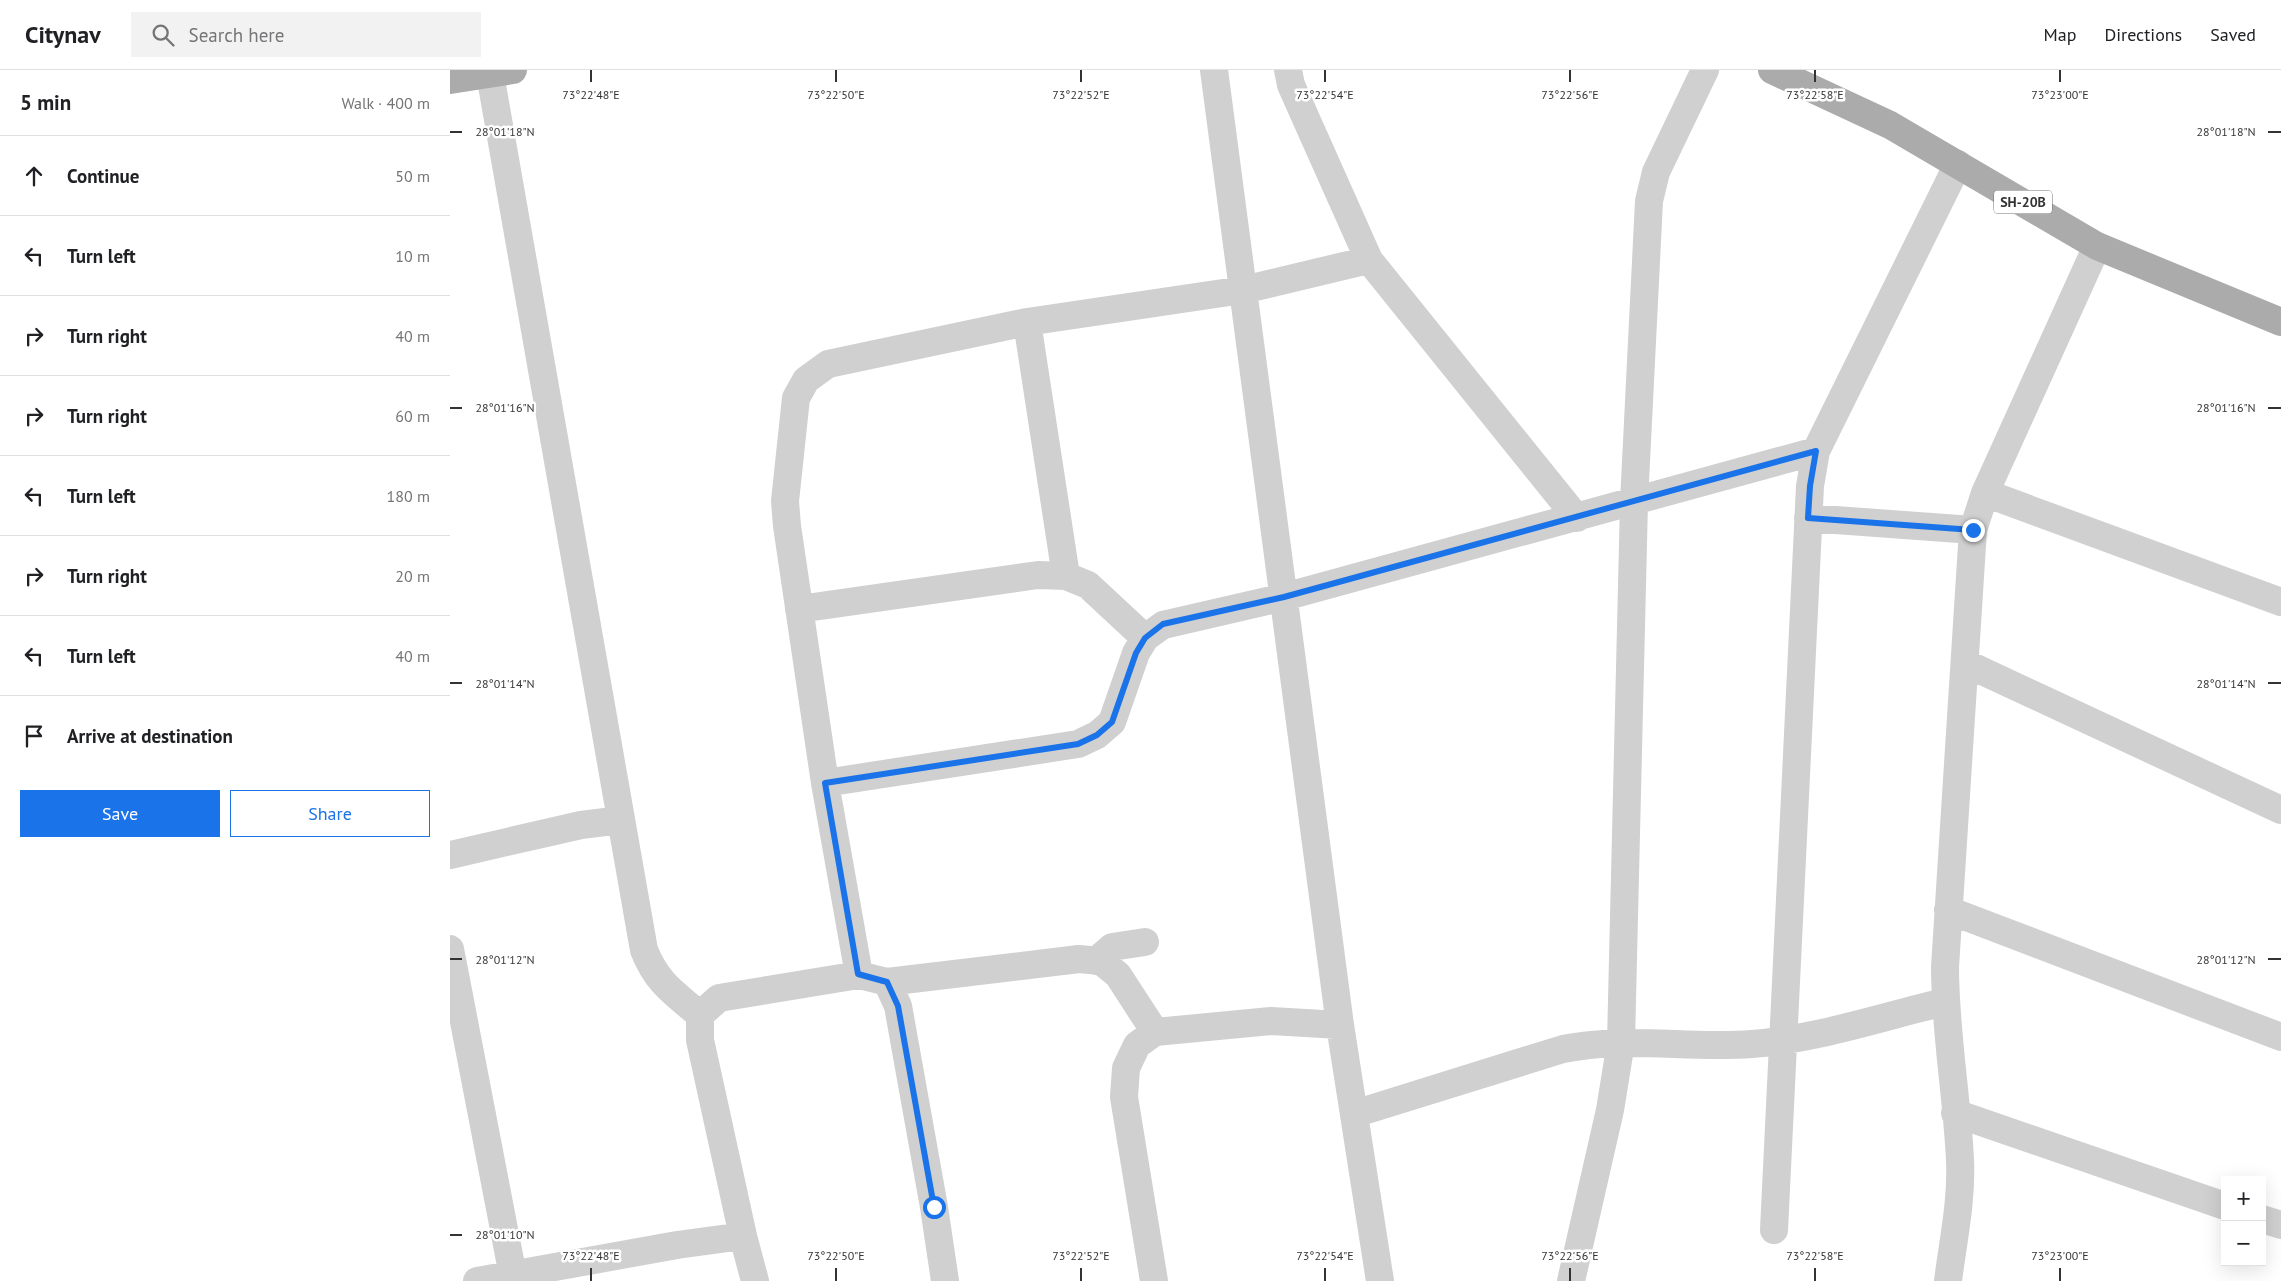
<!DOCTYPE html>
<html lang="en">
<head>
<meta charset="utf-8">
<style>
	body { margin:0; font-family:"PT Sans",sans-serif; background:#f2f2f2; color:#202124 }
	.controls { position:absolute; right:15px; bottom:15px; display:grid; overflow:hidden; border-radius:0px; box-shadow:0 5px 20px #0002 }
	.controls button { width:45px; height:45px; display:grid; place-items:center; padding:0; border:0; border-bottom:1px solid #e0e0e0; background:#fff; color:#202124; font:25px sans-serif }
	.stop { position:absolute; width:15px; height:15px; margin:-11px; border:4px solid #1a73e8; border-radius:50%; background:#fff }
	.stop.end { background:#1a73e8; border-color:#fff; box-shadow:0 1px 5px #0008 }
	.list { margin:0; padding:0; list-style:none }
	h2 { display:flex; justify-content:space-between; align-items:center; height:65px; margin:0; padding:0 20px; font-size:21px }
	h2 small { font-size:16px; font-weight:400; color:#757577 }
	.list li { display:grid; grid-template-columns:32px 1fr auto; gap:15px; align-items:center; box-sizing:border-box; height:80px; padding:0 20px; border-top:1px solid #e0e0e0 }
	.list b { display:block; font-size:19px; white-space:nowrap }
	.list em { font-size:16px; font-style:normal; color:#757577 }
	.actions { display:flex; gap:10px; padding:15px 20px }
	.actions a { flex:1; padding:11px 0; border:1px solid #1a73e8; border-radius:0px; text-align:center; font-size:18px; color:#1a73e8 }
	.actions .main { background:#1a73e8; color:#fff }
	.icon { flex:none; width:28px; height:28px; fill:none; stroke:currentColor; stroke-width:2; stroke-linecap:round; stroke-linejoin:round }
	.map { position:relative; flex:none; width:1831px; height:1211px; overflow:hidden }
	header { display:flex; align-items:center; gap:30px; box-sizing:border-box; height:70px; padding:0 25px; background:#fff; border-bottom:1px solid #e0e0e0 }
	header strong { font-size:24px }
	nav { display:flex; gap:28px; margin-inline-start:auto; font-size:18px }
	.search { width:350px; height:45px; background:#f2f2f2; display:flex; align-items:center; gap:12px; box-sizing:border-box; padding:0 18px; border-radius:0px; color:#757577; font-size:19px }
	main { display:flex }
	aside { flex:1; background:#fff }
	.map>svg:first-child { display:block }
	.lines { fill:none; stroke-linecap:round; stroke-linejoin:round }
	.minor { stroke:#d0d0d0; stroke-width:28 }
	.major { stroke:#ababab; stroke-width:28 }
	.route { stroke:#1a73e8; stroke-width:6 }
	.ticks { fill:none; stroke:#333; stroke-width:2 }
	.labels { text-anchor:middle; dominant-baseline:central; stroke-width:5; stroke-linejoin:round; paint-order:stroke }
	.shield { fill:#fff; stroke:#707070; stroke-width:1 }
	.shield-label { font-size:14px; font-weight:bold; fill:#333 }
	.ticks-label { font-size:12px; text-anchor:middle; fill:#333; stroke:#fff; stroke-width:5; stroke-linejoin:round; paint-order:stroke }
</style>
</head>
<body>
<header>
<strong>Citynav</strong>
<div class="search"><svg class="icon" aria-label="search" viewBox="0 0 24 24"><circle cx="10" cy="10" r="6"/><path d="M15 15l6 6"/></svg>Search here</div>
<nav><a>Map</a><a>Directions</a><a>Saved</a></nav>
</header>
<main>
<aside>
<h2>5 min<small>Walk · 400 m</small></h2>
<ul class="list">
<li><svg class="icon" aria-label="ahead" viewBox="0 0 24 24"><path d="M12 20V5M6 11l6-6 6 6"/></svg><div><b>Continue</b></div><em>50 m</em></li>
<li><svg class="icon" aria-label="left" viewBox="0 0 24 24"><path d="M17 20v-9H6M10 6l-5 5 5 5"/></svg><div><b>Turn left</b></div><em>10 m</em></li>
<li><svg class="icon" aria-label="right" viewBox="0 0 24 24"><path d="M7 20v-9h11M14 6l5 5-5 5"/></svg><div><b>Turn right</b></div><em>40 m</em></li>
<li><svg class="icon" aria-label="right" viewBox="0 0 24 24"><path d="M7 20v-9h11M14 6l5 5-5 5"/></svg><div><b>Turn right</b></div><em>60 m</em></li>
<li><svg class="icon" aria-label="left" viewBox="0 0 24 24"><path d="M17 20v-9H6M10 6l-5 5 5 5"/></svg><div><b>Turn left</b></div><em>180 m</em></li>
<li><svg class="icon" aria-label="right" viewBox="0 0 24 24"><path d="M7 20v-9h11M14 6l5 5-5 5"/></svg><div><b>Turn right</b></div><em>20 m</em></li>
<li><svg class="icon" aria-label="left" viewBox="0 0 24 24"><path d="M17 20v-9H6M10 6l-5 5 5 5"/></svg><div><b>Turn left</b></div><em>40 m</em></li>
<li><svg class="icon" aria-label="arrive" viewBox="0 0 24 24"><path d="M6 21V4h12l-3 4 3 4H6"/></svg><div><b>Arrive at destination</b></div></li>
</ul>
<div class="actions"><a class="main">Save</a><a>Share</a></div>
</aside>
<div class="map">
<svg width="1831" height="1211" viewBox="0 0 1831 1211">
	<rect width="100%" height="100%" fill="#fff"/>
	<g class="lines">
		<path class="minor" d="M764 0 890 955 930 1211
			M838 0 841 15 919 190 1127 448
			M40 4 194 880C207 913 224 923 250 945
			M577 252 616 506
			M1535 423 1831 532
			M1358 448 1523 460
			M349 539 588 505 616 506 638 515 695 568
			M1515 593 1831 740
			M375 713 628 674 647 665 662 652 686 583 695 568 713 555 834 527 1366 381
			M0 785 131 755 171 750
			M1498 840 1831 967
			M0 879 64 1211
			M646 891 662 877 695 872
			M409 905 375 713 337 456 335 431 346 328 356 310 378 294 577 252 793 220 919 190
			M437 912 629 889 651 891 668 905 705 962
			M1505 1043 1775 1136
			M904 1044 1113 979C1175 966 1239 979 1302 974 1367 969 1431 947 1495 932
			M1812 1149 1831 1155
			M1324 1160 1360 416 1366 381 1508 94
			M27 1211 227 1175 293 1166
			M305 1211 293 1166 250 970V945L269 928 409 905 437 912 448 936 484 1137 495 1211
			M704 1211 674 1027 676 998 687 975 705 962 821 951 890 955
			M1121 1211 1160 1040 1171 972 1184 432 1199 131 1206 102 1255 0
			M1498 1211C1503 1171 1512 1130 1510 1090 1507 1026 1495 962 1495 897L1523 460 1535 423 1647 176"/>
		<path class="major" d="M1322 0 1440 55 1647 176 1831 252
			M0 10 63 0"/>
	</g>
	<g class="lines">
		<path class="route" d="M484 1137 448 936 437 912 408 904 375 713 628 674 647 665 662 652 686 583 695 568 713 554 834 527 1366 381 1360 416 1358 448 1523 460"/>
	</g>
	<path class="ticks" d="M141 0V12M386 0V12M631 0V12M875 0V12M1120 0V12M1365 0V12M1610 0V12M0 62H12M1818 62H1831M0 338H12M1818 338H1831M0 613H12M1818 613H1831M0 889H12M1818 889H1831M0 1165H12M141 1198V1211M386 1198V1211M631 1198V1211M875 1198V1211M1120 1198V1211M1365 1198V1211M1610 1198V1211"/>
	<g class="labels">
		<rect class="shield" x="1544" y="120.5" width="58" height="23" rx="4"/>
		<g class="shield-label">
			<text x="1573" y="132">SH-20B</text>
		</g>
	</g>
	<g class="ticks-label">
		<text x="141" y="29">73°22'48"E</text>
		<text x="386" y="29">73°22'50"E</text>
		<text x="631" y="29">73°22'52"E</text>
		<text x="875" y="29">73°22'54"E</text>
		<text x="1120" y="29">73°22'56"E</text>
		<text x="1365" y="29">73°22'58"E</text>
		<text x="1610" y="29">73°23'00"E</text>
		<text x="55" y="66">28°01'18"N</text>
		<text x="1776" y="66">28°01'18"N</text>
		<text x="55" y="342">28°01'16"N</text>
		<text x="1776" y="342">28°01'16"N</text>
		<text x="55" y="618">28°01'14"N</text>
		<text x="1776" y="618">28°01'14"N</text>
		<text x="55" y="894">28°01'12"N</text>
		<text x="1776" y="894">28°01'12"N</text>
		<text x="55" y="1169">28°01'10"N</text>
		<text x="141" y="1190">73°22'48"E</text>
		<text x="386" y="1190">73°22'50"E</text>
		<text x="631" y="1190">73°22'52"E</text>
		<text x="875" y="1190">73°22'54"E</text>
		<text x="1120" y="1190">73°22'56"E</text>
		<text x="1365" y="1190">73°22'58"E</text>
		<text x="1610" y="1190">73°23'00"E</text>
	</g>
</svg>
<div class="controls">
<button>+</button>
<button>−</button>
</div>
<div class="stop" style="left:484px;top:1137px"></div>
<div class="stop end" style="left:1523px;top:460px"></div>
</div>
</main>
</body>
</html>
